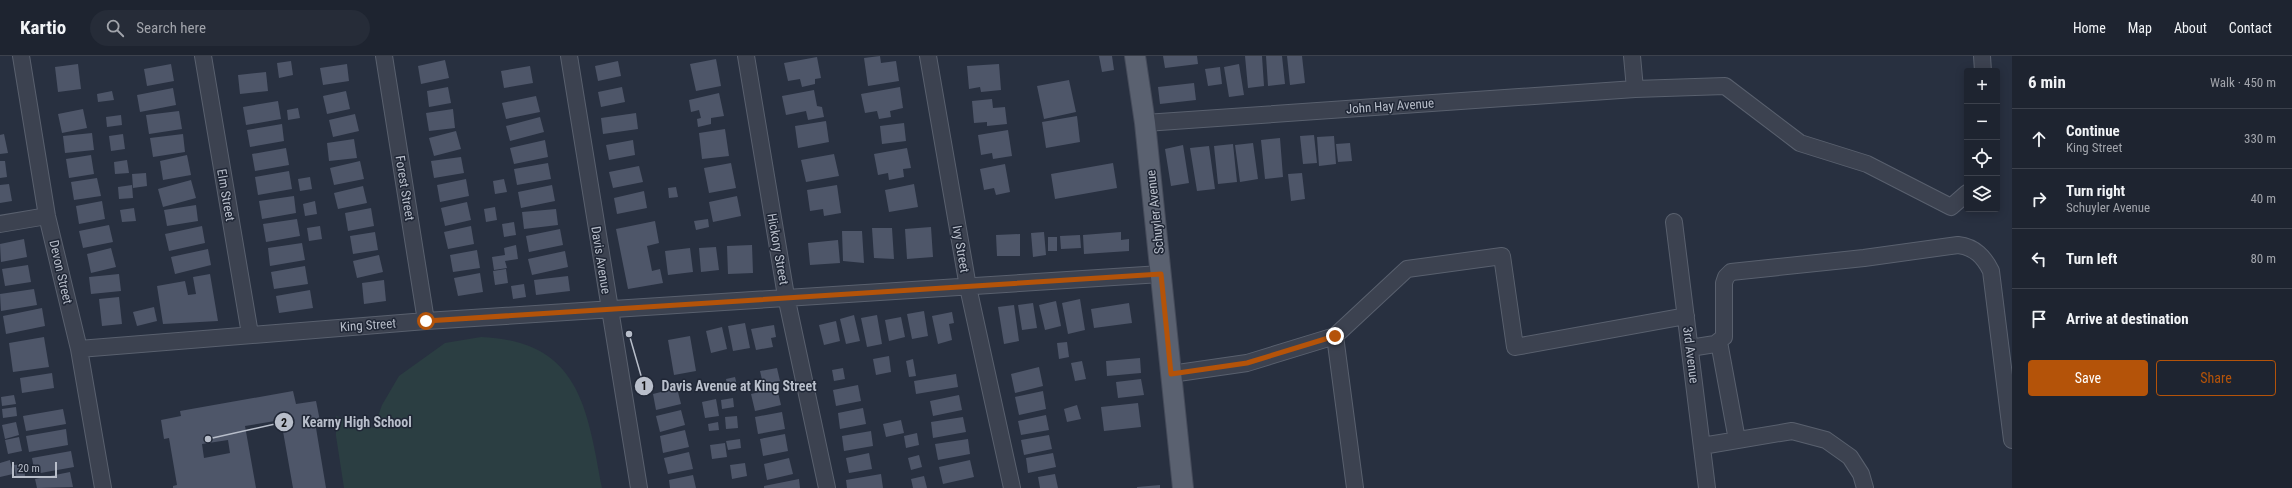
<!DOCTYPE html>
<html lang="en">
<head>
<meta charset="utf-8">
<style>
	body { margin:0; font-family:"Roboto Condensed",sans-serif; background:#262c38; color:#f1f3f6 }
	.controls { position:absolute; right:12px; top:12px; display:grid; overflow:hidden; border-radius:4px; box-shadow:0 2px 10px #0003 }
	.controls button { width:36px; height:36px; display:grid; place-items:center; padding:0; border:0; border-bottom:1px solid #3c414c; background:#1e2430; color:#f1f3f6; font:20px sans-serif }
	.scale { position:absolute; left:12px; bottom:10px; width:45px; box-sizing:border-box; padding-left:4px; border:2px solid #b8beca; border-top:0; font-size:11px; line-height:14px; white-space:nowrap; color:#b8beca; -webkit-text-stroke:3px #202736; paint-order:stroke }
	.stop { position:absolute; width:12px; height:12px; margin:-9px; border:3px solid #b45309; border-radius:50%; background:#fff }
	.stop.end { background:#b45309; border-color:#fff; box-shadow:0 1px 4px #0008 }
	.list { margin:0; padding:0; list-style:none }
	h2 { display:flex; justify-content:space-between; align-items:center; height:52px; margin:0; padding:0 16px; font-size:17px }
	h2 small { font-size:13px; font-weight:400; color:#a1a4ab }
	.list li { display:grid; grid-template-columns:26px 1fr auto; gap:12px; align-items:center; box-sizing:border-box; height:60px; padding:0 16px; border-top:1px solid #3c414c }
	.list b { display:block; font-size:15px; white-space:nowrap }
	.list p { margin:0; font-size:13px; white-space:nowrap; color:#a1a4ab }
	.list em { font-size:13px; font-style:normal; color:#a1a4ab }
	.actions { display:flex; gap:8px; padding:12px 16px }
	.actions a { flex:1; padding:9px 0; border:1px solid #b45309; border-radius:4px; text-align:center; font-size:14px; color:#b45309 }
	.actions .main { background:#b45309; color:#fff }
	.icon { flex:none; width:22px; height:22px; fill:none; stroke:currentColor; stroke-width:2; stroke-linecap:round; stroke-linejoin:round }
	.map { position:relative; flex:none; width:2012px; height:432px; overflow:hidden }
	header { display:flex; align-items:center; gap:24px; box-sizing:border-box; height:56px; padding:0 20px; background:#1e2430; border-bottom:1px solid #3c414c }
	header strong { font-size:19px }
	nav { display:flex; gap:22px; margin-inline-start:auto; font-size:14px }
	.search { width:280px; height:36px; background:#262c38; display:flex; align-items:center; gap:10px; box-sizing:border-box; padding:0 14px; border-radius:22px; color:#a1a4ab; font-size:15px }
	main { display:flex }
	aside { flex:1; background:#1e2430 }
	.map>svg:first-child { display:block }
	.green { fill:#2b3e42 }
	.building { fill:#4e5669; fill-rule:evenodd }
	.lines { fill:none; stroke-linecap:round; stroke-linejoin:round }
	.minor-casing { stroke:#59606e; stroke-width:18 }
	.major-casing { stroke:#454b5a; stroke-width:22 }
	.minor { stroke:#3c4250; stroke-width:16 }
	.major { stroke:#5a6170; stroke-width:20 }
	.route { stroke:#b45309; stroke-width:5 }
	.labels { text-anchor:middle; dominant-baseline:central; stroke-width:3; stroke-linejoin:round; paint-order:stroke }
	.street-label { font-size:13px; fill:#b8beca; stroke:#202736 }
	.leader { fill:none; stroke:#b8beca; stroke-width:1.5 }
	.callout-dot { fill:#b8beca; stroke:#202736; stroke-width:1.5 }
	.mark-label { font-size:12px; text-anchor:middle; font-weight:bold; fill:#111 }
	.callout-label { font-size:14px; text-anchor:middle; font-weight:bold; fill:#b8beca; stroke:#202736; stroke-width:3; stroke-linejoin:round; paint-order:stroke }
</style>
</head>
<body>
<header>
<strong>Kartio</strong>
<div class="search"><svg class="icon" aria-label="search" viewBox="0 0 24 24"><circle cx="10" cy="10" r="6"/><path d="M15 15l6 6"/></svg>Search here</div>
<nav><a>Home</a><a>Map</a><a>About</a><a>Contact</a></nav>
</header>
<main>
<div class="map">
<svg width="2012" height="432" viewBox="0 0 2012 432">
	<rect width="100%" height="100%" fill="#283040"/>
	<path class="green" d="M481 281C580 285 587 352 602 432H344L336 380V360L374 372 382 349 399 320 445 287Z"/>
	<path class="building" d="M880 0 881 7 896 5 899 25 868 30 864 2Z
		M1099 0H1112L1114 14 1102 16Z
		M1163 0H1197L1198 8 1165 12Z
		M1245 0H1262L1264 30 1248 32Z
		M1266 0H1282L1285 28 1268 30Z
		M1287 0H1302L1305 27 1290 29Z
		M817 1 821 22 815 23V28L802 31 800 23 788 25 784 7Z
		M716 3 721 30 696 35 690 8Z
		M445 4 449 22 421 28 418 10Z
		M291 5 293 19 279 22 277 7Z
		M618 5 621 20 598 25 595 10Z
		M78 8 81 33 58 36 55 11Z
		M171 8 174 25 147 30 144 13Z
		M347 8 349 25 323 29 320 12Z
		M999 8 1001 34 981 36 980 31 969 33 967 10Z
		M1239 8 1244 39 1229 41 1224 11Z
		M530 10 533 27 504 32 501 15Z
		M1220 11 1222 28 1208 30 1205 13Z
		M266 16 268 35 240 38 238 19Z
		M1069 24 1076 56 1044 63 1037 30Z
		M1194 27 1196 44 1160 48 1158 31Z
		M448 31 451 47 429 51 427 35Z
		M622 31 625 46 601 51 598 36Z
		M900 31 903 52 890 55 891 61 879 63 877 55 865 57 861 38Z
		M173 32 176 49 140 56 137 39Z
		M814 34 817 50 822 51 824 61 808 64 806 55 786 59 782 40Z
		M112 35 114 44 98 46 97 38Z
		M346 35 350 53 327 58 323 40Z
		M719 37 724 60 711 62V68L698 71 697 63 701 62 699 54 691 56 689 44Z
		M536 40 540 56 506 63 502 47Z
		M992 43 993 52 1005 51 1007 68 987 70V66L974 67 972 45Z
		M278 45 281 63 246 69 243 51Z
		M298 52 300 62 288 64 287 54Z
		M83 53 87 72 62 77 58 58Z
		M453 53 455 72 429 75 426 57Z
		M179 55 182 73 149 78 146 59Z
		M636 57 638 73 603 78 601 62Z
		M355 58 359 75 333 81 329 64Z
		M121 59 122 69 107 71 106 61Z
		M1077 60 1080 86 1046 92 1042 66Z
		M540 61 544 76 510 85 506 70Z
		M826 65 829 86 798 92 795 70Z
		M904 67 906 85 882 88 880 70Z
		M282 68 284 85 250 91 247 74Z
		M725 73 729 100 702 103 699 77Z
		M1008 74 1012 100 993 103 992 97 981 99 978 79Z
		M456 75 461 93 434 100 429 82Z
		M92 77 94 94 65 97 63 80Z
		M4 78 8 97 0 98V79Z
		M123 78 125 93 111 95 109 80Z
		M183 78 185 96 153 101 150 82Z
		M1314 79 1317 107 1303 108 1300 80Z
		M1334 80 1336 108 1319 110 1317 81Z
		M1280 82 1283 121 1265 123 1261 84Z
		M354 83 357 102 329 105 327 87Z
		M545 84 548 101 514 108 510 92Z
		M633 84 635 99 609 104 606 89Z
		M1253 87 1258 123 1240 126 1235 89Z
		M1350 87 1352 105 1338 106 1336 88Z
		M1233 88 1237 126 1218 128 1214 90Z
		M1183 89 1189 127 1171 130 1165 93Z
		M1209 90 1215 133 1197 135 1190 92Z
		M286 92 289 109 255 115 252 98Z
		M907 92 911 112 903 113 904 121 889 124 888 117 878 119 874 98Z
		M834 98 839 120 806 126 801 104Z
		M91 99 94 118 69 122 66 103Z
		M187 99 191 119 163 124 160 105Z
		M461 101 464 117 434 122 431 105Z
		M127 104 129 117 115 118 114 106Z
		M0 105H5L7 121 0 122Z
		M360 105 364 123 334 129 330 112Z
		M548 107 551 123 517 129 514 113Z
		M731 107 736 132 709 137 704 112Z
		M1113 107 1117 132 1055 143 1051 118Z
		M1005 108 1010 136 996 139 994 132 984 134 980 113Z
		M639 110 643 126 613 132 609 116Z
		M289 115 292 133 258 139 255 121Z
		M146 117 147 130 133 132 132 118Z
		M1302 117 1305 143 1291 145 1288 118Z
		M310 121 312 133 300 135 298 123Z
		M97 122 101 140 74 144 71 126Z
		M466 123 469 140 440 146 437 129Z
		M504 123 507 136 495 138 493 125Z
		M191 124 196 142 163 151 158 133Z
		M9 128 12 145 0 147V129Z
		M914 128 918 151 889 156 885 134Z
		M132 129 133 142 119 143 118 131Z
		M552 129 555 145 521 152 518 136Z
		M837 129 841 157 824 160 823 153 810 155 807 134Z
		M363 130 367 147 338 153 334 137Z
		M676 131 678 141 669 142 668 132Z
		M644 135 647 152 617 158 614 142Z
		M294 140 296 157 262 163 259 145Z
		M737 140 741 160 713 166 709 146Z
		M102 145 105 163 79 168 76 150Z
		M315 145 317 158 305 160 303 148Z
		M467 146 471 164 445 170 441 152Z
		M196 149 198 165 167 170 164 154Z
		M495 151 497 164 486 166 484 153Z
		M134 152 136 165 122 166 120 154Z
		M371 152 374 170 348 175 345 157Z
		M556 153 558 169 524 173 522 156Z
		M297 163 300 180 266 186 263 168Z
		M708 163 709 171 696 174 694 165Z
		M655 165 659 187 647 190 652 215 660 213 663 227 628 233 616 173Z
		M514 166 516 179 504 181 502 168Z
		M109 169 113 186 83 192 79 175Z
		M202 170 205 187 169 195 165 178Z
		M320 170 322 183 309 185 307 172Z
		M471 170 474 188 448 193 444 176Z
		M931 171 933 201 907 203 905 173Z
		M872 172H892L894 203 874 202Z
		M560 173 563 189 529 196 526 180Z
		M842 175H862L864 207 843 205Z
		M375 176 378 194 353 198 350 180Z
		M1044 176 1046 199 1033 201 1031 177Z
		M1121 176V184L1129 183V195L1084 198 1083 179Z
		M1020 178V200H997L996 179Z
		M1080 179 1081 192 1061 193 1060 180Z
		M1048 181H1057V195H1048Z
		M24 183 27 201 1 206 0 188Z
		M838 184 840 207 810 209 808 187Z
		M302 187 305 204 270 210 268 192Z
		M516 189 518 203 505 205 507 212 494 214 492 201 505 199 504 192Z
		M752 189 753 217 728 218 727 190Z
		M716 191 719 214 701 216 699 192Z
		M111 192 116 211 91 217 87 198Z
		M690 192 693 216 668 219 665 195Z
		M208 193 211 209 175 218 171 201Z
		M477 194 480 212 453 216 450 199Z
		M565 195 568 211 532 219 528 203Z
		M379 199 383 216 357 222 353 205Z
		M28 209 31 226 5 230 2 213Z
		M305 210 308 228 274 233 271 216Z
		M506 213 508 227 495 229 493 215Z
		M480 217 483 236 458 240 454 222Z
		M119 218 121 235 91 238 89 221Z
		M210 218 218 265 163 268 157 230 185 225 188 239 196 238 193 221Z
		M568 220 570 235 536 239 534 224Z
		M384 224 386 245 364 248 362 227Z
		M524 228 526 241 513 243 511 230Z
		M34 233 37 249 1 255 0 238Z
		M310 234 313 252 279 257 276 240Z
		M119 241 122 268 102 270 99 243Z
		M1080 243 1085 274 1068 278 1062 247Z
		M1056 245 1061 270 1045 274 1039 249Z
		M1033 247 1037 272 1022 274 1018 249Z
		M1129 247 1132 267 1094 272 1091 253Z
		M1014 249 1019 285 1004 288 998 251Z
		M154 251 157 265 137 270 133 256Z
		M42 252 45 270 6 278 3 260Z
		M924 255 928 280 912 283 907 258Z
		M952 256 954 267 949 268 952 284 938 288 932 260Z
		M854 259 860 285 846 288 840 263Z
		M877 259 882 288 867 291 861 262Z
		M901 261 905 281 889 285 885 264Z
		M836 265 840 285 824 289 819 269Z
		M745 267 750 292 733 295 728 270Z
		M774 269 776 281 771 282 773 291 756 294 751 273Z
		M722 271 727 293 711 297 706 275Z
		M690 280 696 315 674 319 668 284Z
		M44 281 49 311 13 316 9 287Z
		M1067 286 1069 301 1059 303 1057 287Z
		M889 300 891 316 876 319 873 303Z
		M1140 302 1141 317 1107 320 1106 305Z
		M913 303 916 320 909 321 906 305Z
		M1082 305 1086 323 1075 325 1071 307Z
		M1039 311 1043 330 1015 337 1011 318Z
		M777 312 780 325 763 328 760 315Z
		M843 312 845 323 834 325 832 314Z
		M52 317 54 332 22 337 20 322Z
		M956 318 958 331 916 338 914 325Z
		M735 321 738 333 729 336 726 323Z
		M1141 323 1144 339 1118 342 1116 326Z
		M858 329 861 345 836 350 833 334Z
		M677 332 681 348 656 354 653 338Z
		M777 332 781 349 755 355 751 338Z
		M293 335 296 348 316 345 320 365 315 366 326 432H293L281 364 245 370 256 432H173V430L177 429 169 382 164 383 161 364 181 360 180 355ZM228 384 230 397 204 402 202 388Z
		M1043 335 1046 353 1019 359 1015 341Z
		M14 339 16 348 2 350 1 341Z
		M959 339 962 354 933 360 930 345Z
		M733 342 734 351 722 353 721 344Z
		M716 343 719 360 705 362 702 346Z
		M1138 347 1141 371 1104 375 1101 351Z
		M1077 349 1081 363 1067 366 1064 353Z
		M16 351 17 360 3 362 2 353Z
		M863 352 866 368 840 373 838 357Z
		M63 353 66 368 26 375 23 360Z
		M681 354 685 369 660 376 656 360Z
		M782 356 785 373 758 378 755 361Z
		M1046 359 1049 374 1021 379 1018 365Z
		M737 360 738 372 726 373 725 361Z
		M963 361 966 376 933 382 931 366Z
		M901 364 904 377 886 381 883 368Z
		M16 366 19 379 5 383 2 369Z
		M718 366 719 374 709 375 708 368Z
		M66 373 68 389 29 396 26 380Z
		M685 374 689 391 663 397 660 380Z
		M871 375 873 390 844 395 842 380Z
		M917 377 919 389 906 392 904 380Z
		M785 378 788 395 763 400 760 383Z
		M1049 379 1052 393 1024 399 1021 384Z
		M19 381 22 395 8 398 5 384Z
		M740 383 741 392 728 394 726 385Z
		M968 383 970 398 938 404 935 388Z
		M725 387 727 401 712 403 710 389Z
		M71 395 74 411 35 418 32 402Z
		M689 396 693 413 668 418 664 402Z
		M869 397 872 413 849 417 846 402Z
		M1053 397 1056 411 1028 417 1026 402Z
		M919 399 922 411 911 414 908 402Z
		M789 402 793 418 767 424 764 408Z
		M10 404 13 418 0 421V407Z
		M970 404 974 421 943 428 939 411Z
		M745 407 747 420 732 423 730 409Z
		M24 408 25 421 16 422 14 409Z
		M70 416 73 431 37 432 35 423Z
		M881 418 883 432H847L846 424Z
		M1055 418 1058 432H1040L1038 421Z
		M693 419 696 432H670L669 424Z
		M924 420 927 432H913L911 423Z
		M799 423 800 432H764V430Z
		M1160 429V432H1137V431Z"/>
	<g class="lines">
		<g class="minor-casing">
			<path id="minor" d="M21 0 47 160 79 293 103 432
				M203 0 250 278
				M384 0 426 265
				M569 0 639 432
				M746 0 786 240 827 432
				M928 0 968 231 1012 432
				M1632 0 1635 33
				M1982 0 1983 15
				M1145 67 1635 33 1725 30 1800 87 1867 108 1951 151 1967 137
				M1674 166 1707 432
				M0 168 47 160
				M1335 280 1355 432
				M1719 286 1737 384
				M1690 292 1715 288 1724 281V227L1726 221 1731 216 1864 202 1958 189C1975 191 1984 201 1991 215L2012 384
				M79 293 426 265 1161 218
				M1171 318 1247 307 1335 280 1407 213 1502 200 1515 291 1686 260
				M1702 390 1792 375 1826 384 1850 401 1861 418 1865 432"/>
		</g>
		<g class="major-casing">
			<path id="major" d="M1135 0 1145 67 1183 432"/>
		</g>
		<use href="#minor" class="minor"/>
		<use href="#major" class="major"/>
	</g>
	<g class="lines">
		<path class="route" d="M426 265 1161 218 1171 318 1247 307 1335 280"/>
	</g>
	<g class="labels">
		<g class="street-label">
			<text transform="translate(1390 50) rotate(-4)">John Hay Avenue</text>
			<text transform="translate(405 132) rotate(81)">Forest Street</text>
			<text transform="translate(226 139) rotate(80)">Elm Street</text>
			<text transform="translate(1155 156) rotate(-96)">Schuyler Avenue</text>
			<text transform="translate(778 193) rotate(80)">Hickory Street</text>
			<text transform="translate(961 193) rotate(80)">Ivy Street</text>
			<text transform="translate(601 204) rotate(81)">Davis Avenue</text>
			<text transform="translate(61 216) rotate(77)">Devon Street</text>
			<text transform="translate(368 269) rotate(-4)">King Street</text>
			<text transform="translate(1691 299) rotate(83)">3rd Avenue</text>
		</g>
	</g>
	<path class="leader" d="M629 278L644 330M208 383L284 366"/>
	<g class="callout-dot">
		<circle cx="629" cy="278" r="4"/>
		<circle cx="208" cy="383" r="4"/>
		<circle cx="644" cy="330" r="10"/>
		<circle cx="284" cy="366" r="10"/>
	</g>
	<g class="mark-label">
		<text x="644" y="334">1</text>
		<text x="284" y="371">2</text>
	</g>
	<g class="callout-label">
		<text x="739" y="335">Davis Avenue at King Street</text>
		<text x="357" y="371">Kearny High School</text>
	</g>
</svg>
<div class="controls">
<button>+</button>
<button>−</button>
<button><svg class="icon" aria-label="locate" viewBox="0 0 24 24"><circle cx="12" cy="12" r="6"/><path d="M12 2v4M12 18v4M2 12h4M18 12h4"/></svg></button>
<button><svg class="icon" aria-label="layers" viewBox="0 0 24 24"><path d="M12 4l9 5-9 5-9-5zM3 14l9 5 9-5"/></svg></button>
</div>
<div class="scale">20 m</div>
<div class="stop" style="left:426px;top:265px"></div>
<div class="stop end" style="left:1335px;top:280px"></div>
</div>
<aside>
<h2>6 min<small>Walk · 450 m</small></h2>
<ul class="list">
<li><svg class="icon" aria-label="ahead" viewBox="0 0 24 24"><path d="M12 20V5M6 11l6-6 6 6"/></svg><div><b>Continue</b><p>King Street</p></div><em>330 m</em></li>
<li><svg class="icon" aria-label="right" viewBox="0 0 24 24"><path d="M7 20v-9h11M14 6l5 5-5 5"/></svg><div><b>Turn right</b><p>Schuyler Avenue</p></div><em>40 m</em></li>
<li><svg class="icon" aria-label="left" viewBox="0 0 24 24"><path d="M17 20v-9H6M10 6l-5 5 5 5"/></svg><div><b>Turn left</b></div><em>80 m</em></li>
<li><svg class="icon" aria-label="arrive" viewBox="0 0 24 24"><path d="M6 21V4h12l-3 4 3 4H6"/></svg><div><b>Arrive at destination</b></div></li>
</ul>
<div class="actions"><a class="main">Save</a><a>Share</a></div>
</aside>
</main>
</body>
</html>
